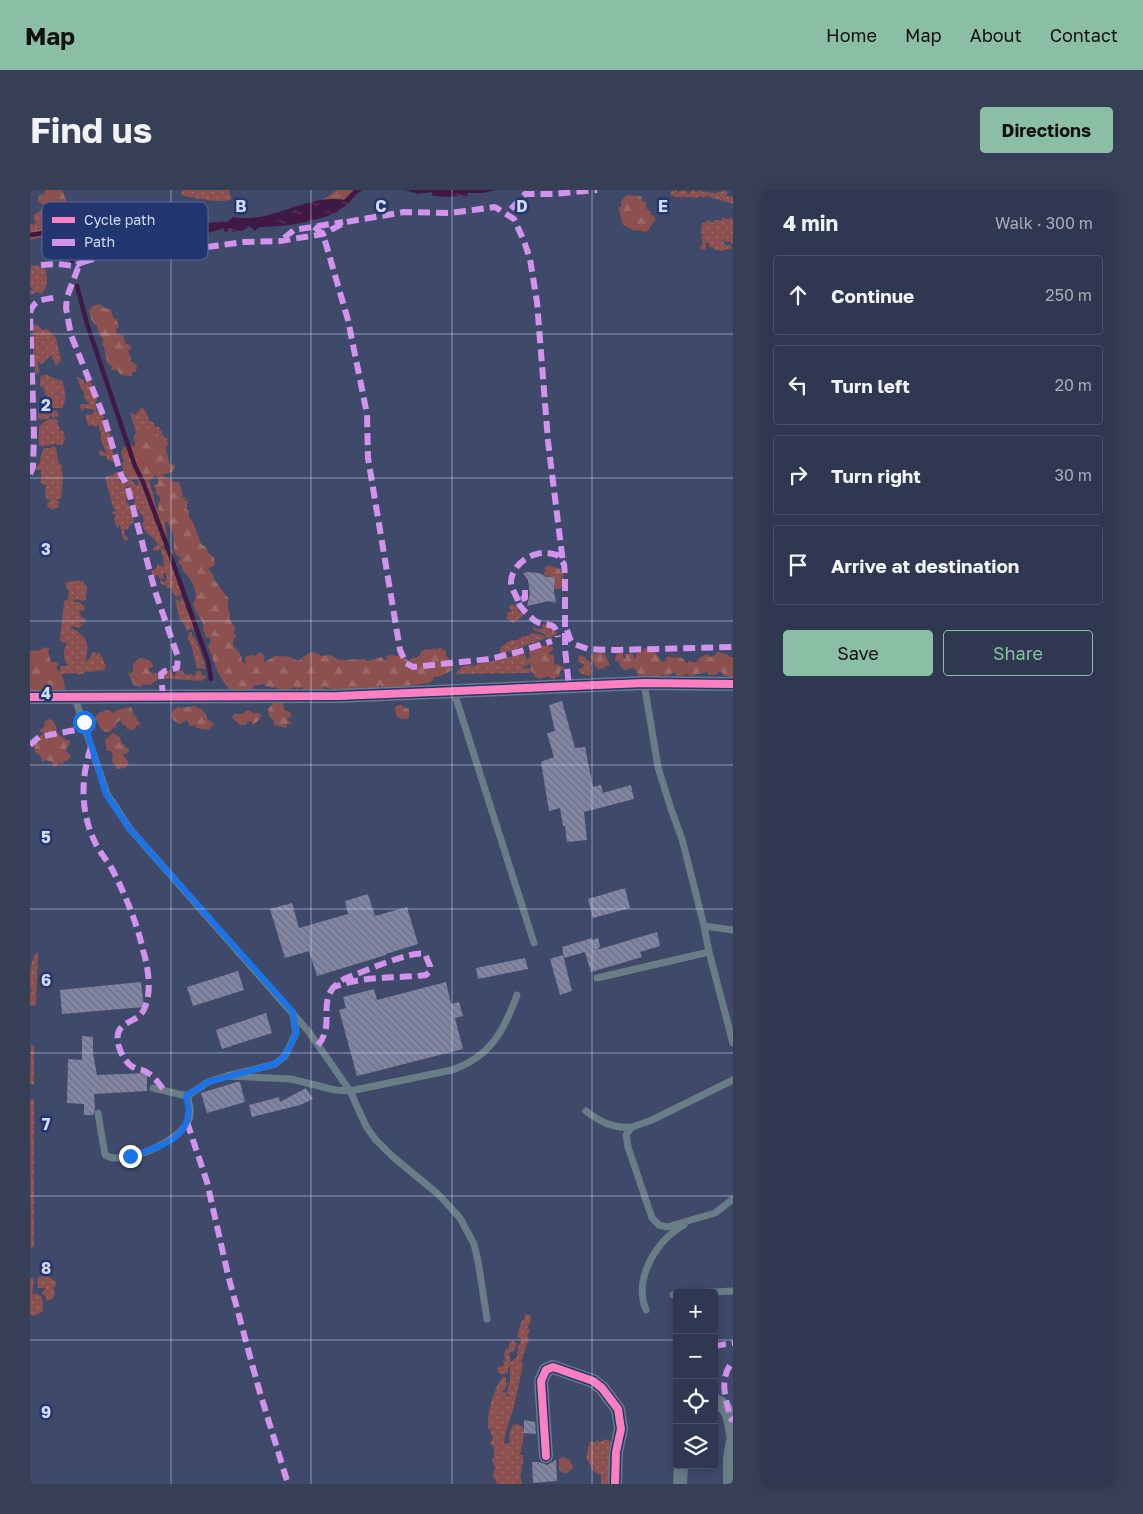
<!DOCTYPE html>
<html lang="en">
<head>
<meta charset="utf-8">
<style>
	body { margin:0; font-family:"Golos Text",sans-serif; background:#373f57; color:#f1f3f6 }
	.controls { position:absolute; right:15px; bottom:15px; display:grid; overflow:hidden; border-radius:5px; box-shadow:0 2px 12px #0003 }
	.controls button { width:45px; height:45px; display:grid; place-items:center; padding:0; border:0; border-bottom:1px solid #4a5267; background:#2f3850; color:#f1f3f6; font:25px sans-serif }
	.stop { position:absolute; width:15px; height:15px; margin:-11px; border:4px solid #1a73e8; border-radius:50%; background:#fff }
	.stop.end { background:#1a73e8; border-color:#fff; box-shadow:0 1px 5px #0008 }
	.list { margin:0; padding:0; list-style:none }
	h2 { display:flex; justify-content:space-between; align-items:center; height:65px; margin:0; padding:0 20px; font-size:21px }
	h2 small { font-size:16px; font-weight:400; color:#a7acb7 }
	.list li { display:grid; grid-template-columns:32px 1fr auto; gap:15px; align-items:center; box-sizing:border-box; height:80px; margin:0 10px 10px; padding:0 10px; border:1px solid #4a5267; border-radius:5px }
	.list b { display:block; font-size:19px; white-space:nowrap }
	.list em { font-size:16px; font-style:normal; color:#a7acb7 }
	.actions { display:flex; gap:10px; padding:15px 20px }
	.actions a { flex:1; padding:11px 0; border:1px solid #8abfa5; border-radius:5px; text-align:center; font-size:18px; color:#8abfa5 }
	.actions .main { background:#8abfa5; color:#111 }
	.icon { flex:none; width:28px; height:28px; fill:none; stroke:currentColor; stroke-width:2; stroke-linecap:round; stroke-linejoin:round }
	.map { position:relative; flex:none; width:703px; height:1294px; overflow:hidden; border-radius:5px }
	header { display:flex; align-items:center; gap:30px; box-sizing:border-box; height:70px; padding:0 25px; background:#8abfa5; color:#111 }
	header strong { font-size:24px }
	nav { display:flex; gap:28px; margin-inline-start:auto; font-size:18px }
	.intro { display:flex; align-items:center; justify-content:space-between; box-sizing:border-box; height:120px; padding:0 30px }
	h1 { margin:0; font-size:35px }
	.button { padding:12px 22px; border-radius:5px; background:#8abfa5; color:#111; font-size:18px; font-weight:700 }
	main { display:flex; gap:30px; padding:0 30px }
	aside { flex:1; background:#2f3850; border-radius:5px; box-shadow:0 2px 12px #0003 }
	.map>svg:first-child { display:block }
	.grass { fill:url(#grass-dots) }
	.forest { fill:url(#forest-firs) }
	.wetland { fill:url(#wetland-marsh) }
	.water { fill:url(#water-ripples) }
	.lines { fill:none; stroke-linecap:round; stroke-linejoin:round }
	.stream { stroke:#401844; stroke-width:4.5 }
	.building { fill:url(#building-back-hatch) }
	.service { stroke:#687d86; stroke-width:7 }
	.minor { stroke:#687d86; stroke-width:14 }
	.quiet { stroke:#d193ec; stroke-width:6; stroke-dasharray:12 6; stroke-linecap:butt }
	.cycleway-casing { stroke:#233670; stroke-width:11 }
	.cycleway { stroke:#ff80c0; stroke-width:8 }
	.route { stroke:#1a73e8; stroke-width:6 }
	.grid { fill:none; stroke:#d0dcf9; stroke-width:1; stroke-opacity:0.55 }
	.key { fill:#233670; stroke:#576899; stroke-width:1 }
	.key-label { font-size:14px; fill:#d0dcf9 }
	.grid-label { font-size:16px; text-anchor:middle; font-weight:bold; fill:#d0dcf9; stroke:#233670; stroke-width:5; stroke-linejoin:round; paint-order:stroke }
</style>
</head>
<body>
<header>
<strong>Map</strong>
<nav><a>Home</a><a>Map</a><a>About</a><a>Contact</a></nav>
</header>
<div class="intro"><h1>Find us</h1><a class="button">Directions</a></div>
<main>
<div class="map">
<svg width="703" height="1294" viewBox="0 0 703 1294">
	<defs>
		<pattern id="grass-dots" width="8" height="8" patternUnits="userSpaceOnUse" patternTransform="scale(1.25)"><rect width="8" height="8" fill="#8c514e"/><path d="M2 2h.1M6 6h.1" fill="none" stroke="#9b6968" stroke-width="1.8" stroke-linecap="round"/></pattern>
		<pattern id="forest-firs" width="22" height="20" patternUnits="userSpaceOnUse" patternTransform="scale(1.25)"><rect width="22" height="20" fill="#8c514e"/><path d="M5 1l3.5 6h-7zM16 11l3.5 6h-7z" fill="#9b6968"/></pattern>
		<pattern id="wetland-marsh" width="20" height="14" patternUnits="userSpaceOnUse" patternTransform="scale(1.25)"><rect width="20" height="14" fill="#8c514e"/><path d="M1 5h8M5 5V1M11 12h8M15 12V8" fill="none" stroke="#9b6968"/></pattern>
		<pattern id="water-ripples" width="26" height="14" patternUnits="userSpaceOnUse" patternTransform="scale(1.25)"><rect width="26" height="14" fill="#401844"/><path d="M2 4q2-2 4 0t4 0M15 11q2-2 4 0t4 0" fill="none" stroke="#5b3960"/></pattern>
		<pattern id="building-back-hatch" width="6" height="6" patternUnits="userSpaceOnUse" patternTransform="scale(1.25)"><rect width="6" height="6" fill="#8386a2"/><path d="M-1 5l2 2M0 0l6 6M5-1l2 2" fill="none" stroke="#6b6e84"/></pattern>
	</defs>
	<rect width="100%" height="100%" fill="#3f4a6a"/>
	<path class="grass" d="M153 0H200L199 2 202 9C192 14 163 8 151 5Z
		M642 0 644 2 645 0H647L648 2 655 0 659 4 662 0H664L665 2 671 0 672 3 674 1C681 4 688 4 694 0L698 3 696 6 703 7V14L677 6 673 8 671 6 666 8C658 5 645 10 640 4Z
		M13 18 16 26 11 30 16 28 20 30V34L23 35 0 36V33L3 35 7 32 4 30V25Z
		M692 27 696 29 703 28V53L691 50 697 56 700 54 702 58 691 61 689 60H685L682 57H679V54L676 52V59L672 60 670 58 673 53 671 47 674 45 671 43 672 33H675L677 30 684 33V30H692Z
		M1 75 5 76 7 75 10 78 11 75 14 76C18 87 19 96 11 104L8 102 0 105V100L3 101V100L0 96Z
		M6 134 12 140 17 139 26 148 31 170 26 176 21 165 13 173 11 174 7 172 9 176 7 177 10 181 6 185C3 171 4 158 2 144L4 141 3 136Z
		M16 184 21 187 32 191C34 196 36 205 35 211 34 213 33 215 33 218H21L17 215V206L13 201 16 202 12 197 15 194 10 197V187Z
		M48 187 54 190V195L57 191 61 192 67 209 65 215 67 216 66 221 72 223 74 227 72 230 74 231 76 238 74 240H77L81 246 79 251 82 258 84 272 78 270 76 266H70L69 261 71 260 74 263 76 262 71 250V243L73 241H69V234L66 237 62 235 58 236 55 224 62 225 65 220 55 218 51 221 50 214H60L54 208V202L51 199 47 188Z
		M15 217 20 220 27 221 29 226 23 228 20 224V227L15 230 13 228 12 230 8 228V221L9 224 12 223 10 219Z
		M112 217 115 220 119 230 124 233 125 237H129L132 242 131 248 120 242 114 240 113 242 106 243 100 222 105 225Z
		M19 229H27L30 241 33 240 35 249 32 255H27L25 252V254L15 256H9V236Z
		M24 256 26 258 28 272 33 277 31 279 33 286 31 308 26 310 29 312 28 317 22 320 17 316 18 311 20 312V310L16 308 15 305 16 295 11 293V280H5L11 271 10 268 14 258H21Z
		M87 281 90 292 93 291 96 294 98 287 106 295H108V290L110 292 119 291 123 304 126 317 135 333 137 345 135 349V356L130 358 135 359V361L138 358 143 360C142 366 145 369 144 375L149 384 148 388 152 403 147 407 144 405 141 398H137V396L131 394 130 390 131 389 134 393 137 388 135 382 133 383 134 388 133 389 129 388V385L124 387 121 381 127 378V374L134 377 133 369 134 367 132 365 130 359 127 361 123 360V358L128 355C124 346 115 345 112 334L114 332 112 324H108L110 322 103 313 105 312 104 306 99 301 101 300 100 296H97L94 300 97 304 96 312 98 313 104 332 99 336 98 339 95 340 94 345 98 348 96 352 93 348 90 335 87 338 84 328 86 326 82 322 87 321 83 317 75 287 83 285Z
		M49 390 51 392 52 391 57 397 56 410 51 411 47 409 42 412H50L55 418 53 421H49L51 426 56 430 55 433 49 431 52 435 49 438 43 436 40 438 48 441 49 443C60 450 58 461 55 472L58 469 60 470V467L63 462 67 464 69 462 76 476 74 479 77 480 55 482 50 485 44 483 30 484V476H38C33 469 32 459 38 453L32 452 30 450C31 437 33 425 34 412L35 410H38L39 402 35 393 41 391 42 392Z
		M150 405 154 412 157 413 155 417 161 426 165 437 164 441 161 438 157 441 153 432 150 431 145 409 151 411Z
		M481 414 487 417 489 422H493L495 424 483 433 476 428 478 427 477 422H482L479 418Z
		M512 434 518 435 524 438V441L527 442 525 446 518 448 513 443 503 440V437L508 439H513Z
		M162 442V446L166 449 176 479 167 478C164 469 163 457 158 449L159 443Z
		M501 443 512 445 516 448 472 464 470 463V458L481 450H488L493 446H499Z
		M492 463 495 464 497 471 499 472V474L493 477V479L499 478 500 480 503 482 499 483 426 484 432 476 442 475 444 477 445 475 489 465Z
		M549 465 555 467 556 470H559L558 472H561L562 474 560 478 562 482 559 486 552 484 548 480 553 477 554 474 548 472Z
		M141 480 143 486H145L146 482 151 480 156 485 162 484 164 487 166 482 170 480 173 486 176 485V487L171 491 132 488 131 484 135 481Z
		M8 762 6 815 3 816 0 815V803L2 801 0 798C0 787 0 766 8 762Z
		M1 854 4 856V895L0 894Z
		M4 909V1057L1 1058 0 911Z
		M10 1086 20 1087 26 1092V1095L23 1098 25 1102 23 1109 16 1111 17 1108 12 1104 15 1098H8L7 1089Z
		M0 1088 4 1089 2 1105 5 1103 12 1107 13 1121 4 1126 0 1124Z
		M495 1124 500 1125 501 1130 497 1139H500L497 1147 499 1148 491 1172 493 1174C490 1188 488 1201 484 1216 481 1228 475 1240 474 1253L476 1254 480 1252 479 1245 482 1236 486 1234 493 1237 494 1245 490 1265H493V1274L491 1275 492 1281 490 1284 492 1294H467L463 1286 465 1277 462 1270 464 1267V1257L460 1254 463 1247 460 1242 462 1239 460 1238 459 1241C455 1228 464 1197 473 1187H476V1195L477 1192 478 1193 475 1199 472 1201 473 1203 476 1202 477 1207H479L477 1202 480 1191V1176L478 1177V1183L471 1184 468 1182 467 1178 474 1175 473 1170 476 1171 474 1166 475 1160 479 1158V1154L483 1150 487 1154 484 1161 479 1163 481 1172 487 1167 488 1156 492 1150 487 1146 492 1130H494Z
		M576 1249 581 1252V1256L580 1294H571V1285L563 1281 556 1267 560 1252 561 1251 565 1253 567 1250 570 1252Z"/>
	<path class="forest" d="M15 0H32C36 12 44 20 40 34L28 36 20 34 15 22 12 20 14 15 8 12 9 5 15 4Z
		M596 5 611 6 612 11 616 12V18L621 22 620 25 624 26 626 30C621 32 621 39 616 42L608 40 605 41 593 35 588 17H591V12Z
		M69 114 75 118 80 119 84 129H86L89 137 85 139 87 141 86 143 94 146 95 153 101 156V159L98 161 101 169 100 171 104 173 107 177 106 181 102 183V186L91 185 87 180H81L82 177 77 172 74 157 72 155 73 148 70 146 67 135H65L61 129 59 121 63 116Z
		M116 238H118L120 241 124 239 130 248 132 245 138 249 137 250 138 255 135 257 140 275 142 274 145 276 142 282 132 285 138 289H142L143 292H149L153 305 151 308 156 307 154 311 158 310 156 319 159 321V327L163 332 171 354 176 357 178 363 184 367 185 375 178 379 184 386 183 388 198 408V417L200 426 199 429 205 437 204 444 207 446 203 450V455L208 461 212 468 211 470 214 474 216 473 215 467 221 465 226 466 228 463H231L235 466 233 473 245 466 260 467 268 471 279 463 284 462 291 466 300 465 309 470 335 469 337 471 352 467 354 470 357 469 356 466 362 465 368 466 370 464 379 471V474L381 473 380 470 383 467 386 468 390 465 391 461 398 459 400 460 404 458 406 460 410 457 416 462V466L421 470 422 480 411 486 404 487 402 491 399 493 359 498 357 497 356 499 351 497 350 494 349 498 346 497C339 501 315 500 306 500L304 499 296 498 294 496 293 500H288L286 498 285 500 274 501 272 497 268 499 263 497 259 501 250 500 245 497 244 498 235 496 234 494 224 496 222 500C217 501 210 502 205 502 192 499 183 469 178 456L181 451 179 447 176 448 173 439V432C168 427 165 421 163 414 171 404 160 386 152 380V376L148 373 151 368 146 365C142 358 145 352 143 344 142 340 139 337 138 332H133L128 319V313L131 309 126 303V299L124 295 128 294V287L125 285 121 290 110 292 107 289 102 290 93 283 92 273 94 271 91 263C94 255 97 256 105 256V251L103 249 106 243 113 242Z
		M519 375 530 379 531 383 535 385 532 386 535 391 530 399H525L524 388 514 385V382L516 381 514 378Z
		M509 455 523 457V460L518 464 524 465V475L527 474 534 477V479L530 481 529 487H526L524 490 518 486 511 489 505 487 503 482 500 480 501 477 497 469 500 468 499 460Z
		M15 457 20 459 18 462 21 472H25L29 474 26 478C33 485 35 492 35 500H31L32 503 0 507V461L11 460Z
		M615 458H622L632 472 636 471V468L638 466C644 469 652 464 656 473L660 471 666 473 669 468 677 464 680 467 685 465 687 462 697 464 700 467H703V464V487L695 486 690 481 685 485H679L677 482 660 486 657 483 653 486H647L644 482 637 486 631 485 630 488H623L622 485 610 487 604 478 594 480 590 476 589 471H585V468L588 462 593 463V467L596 469 595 464H603L604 468H606V464L610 462 612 463Z
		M570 462 575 464 580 475 576 476 573 479 569 478 568 480 560 467 562 464Z
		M109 468C115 469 122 469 123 476L118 480 123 484 126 482 129 488C123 494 120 496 112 494L111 497 104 495 98 483 103 482V474Z
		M244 512 253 513 254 520 261 523V527L257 529 262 534H257L256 538 244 535V530L240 528C237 516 238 520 244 512Z
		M368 515H372L373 517 379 519V528L372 529 367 527 365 520V517Z
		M149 516 150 518 166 516 167 518 172 519 177 526V529L183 533 184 537 181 536 180 540 167 538 165 535 160 536 157 530 150 534C145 532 141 529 141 524L144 519H146Z
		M100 517 102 518 103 525 107 528V530L111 534 106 536 104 540 97 539 95 535 92 534 91 530 86 533V538L84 537 80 542H76L71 539 65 528 68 523 77 520 84 523 87 520Z
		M218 520 223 523H229L231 525C231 528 227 533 223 534L221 531 217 532 216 535H210L202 528 204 524H212Z
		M18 529 22 530 27 538 26 542 36 550H39L40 554 37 557 36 561 41 566 37 571H34L33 574 29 573 26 577 22 575V572L16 570 12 572 11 566 5 562 4 551 9 552V547L14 543 9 541 15 536 14 533Z
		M83 543 90 547 91 552 99 560V562L93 565 99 573 95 578 86 579 85 574 82 572 83 565 81 561H77L75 550Z
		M533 1267C538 1268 542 1273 543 1278L537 1283H533L529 1279V1269Z"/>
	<path class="wetland" d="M307 0H324L314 10 308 9 291 11Z
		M25 34 28 36 34 34 38 36 39 42 44 45 43 49 47 53 44 54 36 51 39 61 36 62 29 58V54L32 50 26 44 22 45V48L12 47 0 50V36Z"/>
	<path class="water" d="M324 0H334C325 3 323 9 317 15 313 18 310 18 306 23 282 32 255 37 230 37L225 41 219 36C213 43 209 40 202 42L201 38H199L198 41 195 42 193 38C185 42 176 44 168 43 164 42 161 40 156 40 130 52 101 57 73 55L71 58 68 59 64 55 45 61 44 59 39 61 36 50 44 54 59 50 98 48 125 43 136 30 149 24 170 19 172 29 180 33 191 31 196 33 203 27C241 35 276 3 314 10Z
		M375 0H466L453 3H438L437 6 433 7 431 5 420 7 402 6V2L388 4Z"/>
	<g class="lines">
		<path class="stream" d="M177 35 183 36 249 27
			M0 45 26 41 33 42 36 50 44 54 59 50 94 48
			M36 52 42 71
			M47 96 57 134 105 276 113 292 137 356 178 471 181 489"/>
	</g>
	<path class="building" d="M498 382 509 383 517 387H525L524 402 526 413 519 411 497 416 500 404 498 390 493 383Z
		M532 511 545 558 555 557 563 597 571 595 573 603 601 595 604 609 554 622 557 650 537 652 535 636H533L530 618 519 621 511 572 524 567 517 543 525 541 519 515Z
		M595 698 600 718 563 728 558 709Z
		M338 704 345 726 377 717 388 754 356 764V765L287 786 279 761 255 768 240 719 262 713 269 738 318 724 315 711Z
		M627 742 630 756 610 762 612 767 561 782 555 762 534 768 532 757 562 748 563 750 568 748 570 757 566 760Z
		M533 765 542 801 530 805 520 769Z
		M495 768 498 779 448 789 446 778Z
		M208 781 214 800 163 816 157 797Z
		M111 792 114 817 32 824 30 800Z
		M416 792 421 814 429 812 433 826 425 828 433 859 327 886 309 820 316 818 313 807 344 799 347 810Z
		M236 823 242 843 192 859 186 840Z
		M52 846 63 847V864L67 885 117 883V901L64 904 65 919 63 925H54V914L37 913 38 869 52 870Z
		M207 892H210L215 912 177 923 171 903Z
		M276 898 283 909 270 915 222 927 219 915 249 907 250 912Z
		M494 1230 505 1232 506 1244 494 1243Z
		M526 1270 527 1291 503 1293 502 1272H509L517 1275Z"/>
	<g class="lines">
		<path class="service" d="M614 493 628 577 641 619 652 649 674 736 679 762 703 853
			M424 502 504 753
			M45 508 77 604 100 639 279 842 320 901 336 936 345 949 362 966 408 1004 430 1028 444 1054 448 1071 457 1129
			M674 736 703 740
			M567 788 679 762
			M197 886 261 889 305 900 320 901 422 880C460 867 474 841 487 805
			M703 890 622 930 602 937 596 945 598 957 622 1028 629 1035 637 1037 685 1023 703 1009
			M123 898 157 906 178 892 197 886 245 874 255 866 266 843 263 823
			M556 921C570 932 584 939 602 937
			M68 923 75 965C93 977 152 951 159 929 162 922 159 913 157 906
			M664 1103 703 1101
			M643 1105 647 1104
			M616 1120C603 1088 627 1050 654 1035"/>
		<path class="minor" d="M0 507 308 506 614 493 703 494
			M684 1211C700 1214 701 1232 703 1245
			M516 1266 511 1191 516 1180 523 1177 563 1191 572 1198 588 1219 591 1239 586 1262 585 1294
			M650 1294 651 1275
			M700 1294V1269L703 1251"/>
		<path class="quiet" d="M481 19 495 4H523L567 0
			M284 37 293 44 318 130 337 224 338 268 370 460 376 473 383 477 460 469 488 462 522 451
			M254 48 264 40 313 32
			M11 75 28 74 44 76 53 72
			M0 284 3 277 4 245 0 123C4 108 14 110 28 107
			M495 400V408L488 411C488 416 502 429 507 432 518 437 525 430 528 447
			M488 411C486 404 481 399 481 392 481 379 495 366 507 364 514 362 520 363 527 365L534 374 535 385V459L539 496
			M537 440 540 449 544 454 558 459 585 460 703 457
			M133 507 131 484 135 481 147 478 148 467 125 401 97 295 91 285 74 227 41 145 36 118 37 107 48 78 53 72 70 67H104L214 52 250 51 293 44 316 32 374 22 421 23 465 17 484 29 494 51 500 69 507 112 518 251 533 373
			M0 555 9 547 56 538
			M61 557C51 587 50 620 64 650 68 660 76 669 82 679 95 704 107 733 113 760 118 777 122 800 115 817 109 836 81 828 89 857 92 866 98 877 108 879 112 880 115 880 118 883 125 887 129 894 134 900
			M288 855C308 832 282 808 314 789 330 783 382 760 395 764L400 776V781L396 785C365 789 332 785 302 798
			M157 932 177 992 198 1085 228 1196 258 1294
			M684 1156 703 1153
			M699 1222C694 1203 690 1187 703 1171
			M700 1228 703 1231"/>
		<g class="cycleway-casing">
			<path id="cycleway" d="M0 507 308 506 614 493 703 494
				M516 1266 511 1191 516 1180 523 1177 563 1191 572 1198 588 1219 591 1239 586 1262 585 1294"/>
		</g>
		<use href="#cycleway" class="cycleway"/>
	</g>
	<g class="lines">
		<path class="route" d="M54 532 76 604 100 639 263 822 266 844 255 866 245 874 178 892 156 906C169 946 131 957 100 966"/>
	</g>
	<path class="grid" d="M141 0V1294M281 0V1294M422 0V1294M562 0V1294M0 144H703M0 288H703M0 431H703M0 575H703M0 719H703M0 863H703M0 1006H703M0 1150H647M684 1150H703"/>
	<rect x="12" y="12" width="166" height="58" rx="8" class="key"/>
	<rect x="22" y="27" width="23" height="6" fill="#ff80c0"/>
	<rect x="22" y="49" width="23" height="7" fill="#d193ec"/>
	<g class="key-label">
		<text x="54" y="35">Cycle path</text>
		<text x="54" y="57">Path</text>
	</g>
	<g class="grid-label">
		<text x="211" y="22">B</text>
		<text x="351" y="22">C</text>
		<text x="492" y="22">D</text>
		<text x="633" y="22">E</text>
		<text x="16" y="221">2</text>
		<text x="16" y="365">3</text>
		<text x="16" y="509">4</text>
		<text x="16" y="653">5</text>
		<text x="16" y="796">6</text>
		<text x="16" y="940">7</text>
		<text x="16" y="1084">8</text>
		<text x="16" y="1228">9</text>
	</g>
</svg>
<div class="controls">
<button>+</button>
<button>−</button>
<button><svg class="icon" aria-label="locate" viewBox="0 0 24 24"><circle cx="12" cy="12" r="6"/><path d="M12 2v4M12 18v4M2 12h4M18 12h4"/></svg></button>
<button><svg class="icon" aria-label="layers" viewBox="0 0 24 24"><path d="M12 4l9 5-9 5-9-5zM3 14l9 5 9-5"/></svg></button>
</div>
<div class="stop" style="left:54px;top:532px"></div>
<div class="stop end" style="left:100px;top:966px"></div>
</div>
<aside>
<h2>4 min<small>Walk · 300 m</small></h2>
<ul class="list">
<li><svg class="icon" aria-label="ahead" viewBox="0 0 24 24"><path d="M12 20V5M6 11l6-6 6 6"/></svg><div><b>Continue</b></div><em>250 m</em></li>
<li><svg class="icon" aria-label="left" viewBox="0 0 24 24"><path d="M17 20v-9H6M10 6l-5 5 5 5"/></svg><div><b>Turn left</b></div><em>20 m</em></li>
<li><svg class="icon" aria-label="right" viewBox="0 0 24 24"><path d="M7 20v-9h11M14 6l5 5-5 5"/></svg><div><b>Turn right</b></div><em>30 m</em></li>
<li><svg class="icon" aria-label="arrive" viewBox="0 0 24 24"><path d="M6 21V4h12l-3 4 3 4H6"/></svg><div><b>Arrive at destination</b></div></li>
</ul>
<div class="actions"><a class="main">Save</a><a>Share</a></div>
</aside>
</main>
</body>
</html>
